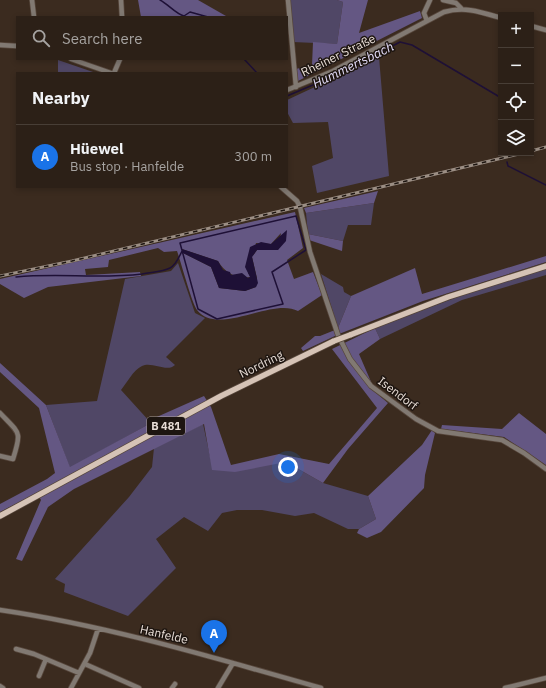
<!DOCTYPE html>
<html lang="en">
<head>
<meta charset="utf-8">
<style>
	body { margin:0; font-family:"IBM Plex Sans",sans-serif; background:#382d24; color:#f1f3f6 }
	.controls { position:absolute; right:12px; top:12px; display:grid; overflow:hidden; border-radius:0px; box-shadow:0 2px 6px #0003 }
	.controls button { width:36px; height:36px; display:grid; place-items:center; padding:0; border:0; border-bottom:1px solid #483e36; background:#2c2017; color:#f1f3f6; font:20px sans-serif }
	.you { position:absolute; left:288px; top:467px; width:14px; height:14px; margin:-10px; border:3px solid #fff; border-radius:50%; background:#1a73e8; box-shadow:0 0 0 6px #1a73e833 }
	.badge { display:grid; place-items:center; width:26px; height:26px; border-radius:50%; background:#1a73e8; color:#fff; font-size:13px; font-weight:700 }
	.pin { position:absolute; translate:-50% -33px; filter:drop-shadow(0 1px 2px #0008) }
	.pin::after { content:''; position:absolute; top:21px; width:14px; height:12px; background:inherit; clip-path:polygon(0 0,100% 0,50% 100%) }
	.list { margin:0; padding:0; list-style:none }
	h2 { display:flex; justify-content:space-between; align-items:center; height:52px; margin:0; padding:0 16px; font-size:17px }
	h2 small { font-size:13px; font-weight:400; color:#a6a3a1 }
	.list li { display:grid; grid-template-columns:26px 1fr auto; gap:12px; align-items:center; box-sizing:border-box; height:64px; padding:0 16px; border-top:1px solid #483e36 }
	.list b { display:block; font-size:15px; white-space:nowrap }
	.list p { margin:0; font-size:13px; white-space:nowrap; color:#a6a3a1 }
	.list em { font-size:13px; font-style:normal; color:#a6a3a1 }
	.icon { flex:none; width:22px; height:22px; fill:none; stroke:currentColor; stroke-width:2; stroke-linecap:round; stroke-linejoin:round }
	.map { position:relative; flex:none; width:546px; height:688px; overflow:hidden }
	.search { position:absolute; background:#2c2017; box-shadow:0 2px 6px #0003; left:16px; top:16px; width:272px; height:44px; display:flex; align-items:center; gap:10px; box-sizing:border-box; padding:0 14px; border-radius:0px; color:#a6a3a1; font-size:15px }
	.panel { position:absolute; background:#2c2017; box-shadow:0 2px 6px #0003; left:16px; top:72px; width:272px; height:116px; border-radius:0px }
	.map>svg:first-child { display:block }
	.green { fill:#504766 }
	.forest { fill:#645783; fill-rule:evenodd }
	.water { fill:#1e1036 }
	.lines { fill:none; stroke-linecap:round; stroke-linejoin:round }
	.stream { stroke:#1e1036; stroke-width:1.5 }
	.minor-casing { stroke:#57473c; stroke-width:6 }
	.major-casing { stroke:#57473c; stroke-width:7 }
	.minor { stroke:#817972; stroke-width:4.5 }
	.major { stroke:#d5c3b6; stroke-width:5.5 }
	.rail-casing { stroke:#9b8e84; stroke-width:3 }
	.rail { stroke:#1d1510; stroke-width:1.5; stroke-dasharray:4.5; stroke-linecap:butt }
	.major-bridge-casing { stroke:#57473c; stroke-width:7; stroke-linecap:butt }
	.major-bridge { stroke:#d5c3b6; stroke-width:5.5 }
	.labels { text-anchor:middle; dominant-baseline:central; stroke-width:3; stroke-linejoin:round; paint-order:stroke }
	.shield { fill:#1d1510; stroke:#aaa09a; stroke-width:1 }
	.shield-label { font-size:11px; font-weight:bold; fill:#e7dcd5 }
	.street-label { font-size:12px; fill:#e7dcd5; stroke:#1d1510 }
	.water-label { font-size:13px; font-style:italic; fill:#e5defb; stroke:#1d1510 }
</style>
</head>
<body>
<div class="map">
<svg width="546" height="688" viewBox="0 0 546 688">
	<rect width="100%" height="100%" fill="#3b2b1f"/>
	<path class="green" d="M290 0H337L343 2 337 44 293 42Z
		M379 57 389 176 317 193 312 166 333 158 328 122 293 123 287 112V100Z
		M58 60 96 73H58Z
		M374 203 371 225H348L343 241 308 234 306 213Z
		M178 263 195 313 205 318 166 357 175 365C167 373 152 361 142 366 133 370 127 383 121 390L151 423 70 468 46 405 97 401 125 279 171 271Z
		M546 269V275L462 300 380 339 375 328 460 296Z
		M321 274 343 287 344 292 351 296 338 328Z
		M203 424 213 470 286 462 323 483 368 496 376 519 359 529H348L314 513 295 516 262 510H237L222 513 208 531 184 517 156 539 176 568 128 616 64 592 65 584 55 579 129 497 152 467 154 448Z"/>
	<path class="forest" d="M138 0H198L226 16 141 17Z
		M337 0H368L359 33 420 11 422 18 298 81 296 69 312 65 313 42 337 44 343 2Z
		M378 191 374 203 306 213 304 208Z
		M295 212 303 248 287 260 294 279 313 272 322 295 298 311C272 297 218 337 197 310 192 304 181 262 177 251L164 252 158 248 109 260 108 267 85 269 86 275 140 272 141 276 48 287 24 298 0 284V279ZM281 233 278 250H257L252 257 257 278 256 287 245 291 219 288 211 267 183 253 182 249 218 261C225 273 236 279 251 277L248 273 256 243 271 244Z
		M308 234 343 241 342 251 309 240Z
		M546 256V262L423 301 339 334 338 328 351 296 415 268 422 294Z
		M375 328 380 339 359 354 372 384 370 388 388 403 348 449 323 483 286 462 235 472 212 470 204 424 74 489 48 507 22 561 16 559 41 500 37 493 0 512V504L47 479 55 473 39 408 0 372V363L46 405 70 467 151 423 150 420 204 396 211 407 231 465 279 454 329 464 377 408 332 349Z
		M335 330 337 335 303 351 301 348 315 336H320Z
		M519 413 546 434V465L504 437 441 429 442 425 502 429Z
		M432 430 435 433 425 475 424 488 381 532 367 538 357 533 359 529 376 519 368 496 422 445Z"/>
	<path class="water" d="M287 230 286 241 278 250H257L252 257 258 283 256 287 245 291 219 288 211 267 183 253 182 249 218 261 223 270 230 272 231 275 242 273 248 278 250 277 245 267 250 247 261 242 271 244Z"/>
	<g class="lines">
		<path class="stream" d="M160 0C168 4 176 14 184 16L190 12 208 17
			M244 59 257 73
			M287 96 341 73 400 42 412 45 498 96 501 99
			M501 123 499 130 501 137
			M507 162 508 166 546 185
			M296 216 306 250 272 272 283 304 217 319 198 309 180 243Z
			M16 277C58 273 100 279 142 274 151 272 162 272 170 268 176 265 179 257 182 251"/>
		<g class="minor-casing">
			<path id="minor" d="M32 0 34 17
				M121 0 122 17
				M288 0 296 87
				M443 0 456 3 461 8
				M427 21 424 13 430 0
				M531 26 546 30
				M0 45 17 46
				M71 59 111 73
				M114 73 120 59
				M287 90 333 71 444 12C465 6 481 12 501 18
				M281 187 297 201 300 207 310 252 338 335 350 359 371 386 416 419 438 431 502 440 524 453 546 469
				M0 413C20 434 22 431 13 459L0 456
				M0 610C109 626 215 658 321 688
				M16 649 34 654 79 673
				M85 664 139 688
				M39 676 46 659
				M0 686 3 688
				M71 688 90 653 98 629
				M172 688 175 684
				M218 688 233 663
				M505 688 546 678"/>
		</g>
		<g class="major-casing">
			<path id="major" d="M350 335 448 297 546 266
				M0 516 221 396 334 341"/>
		</g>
		<use href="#minor" class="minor"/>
		<use href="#major" class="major"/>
		<g class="rail-casing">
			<path id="rail" d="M531 151 546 147
				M0 276 72 261 523 153"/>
		</g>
		<use href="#rail" class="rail"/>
		<g class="major-bridge-casing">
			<path id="major-bridge" d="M334 341 350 335"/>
		</g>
		<use href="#major-bridge" class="major-bridge"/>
	</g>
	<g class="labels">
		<rect class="shield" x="147" y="417" width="38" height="18" rx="3"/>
		<g class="shield-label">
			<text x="166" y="426">B 481</text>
		</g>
		<g class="street-label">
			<text transform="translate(338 55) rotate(-26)">Rheiner Straße</text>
			<text transform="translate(261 364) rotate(-26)">Nordring</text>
			<text transform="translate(398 393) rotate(37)">Isendorf</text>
			<text transform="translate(164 634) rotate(13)">Hanfelde</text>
		</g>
		<g class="water-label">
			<text transform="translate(353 65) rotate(-26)">Hummertsbach</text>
		</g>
	</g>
</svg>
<div class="controls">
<button>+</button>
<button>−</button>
<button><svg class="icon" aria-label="locate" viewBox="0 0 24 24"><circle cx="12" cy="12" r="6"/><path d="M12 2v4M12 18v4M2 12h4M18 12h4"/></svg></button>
<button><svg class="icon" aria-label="layers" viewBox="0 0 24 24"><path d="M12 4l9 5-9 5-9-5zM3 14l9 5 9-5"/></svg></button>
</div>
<div class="you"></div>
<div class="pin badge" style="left:214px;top:653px">A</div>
<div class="search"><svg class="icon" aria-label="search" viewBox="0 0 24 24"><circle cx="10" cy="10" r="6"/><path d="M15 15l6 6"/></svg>Search here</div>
<section class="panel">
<h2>Nearby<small></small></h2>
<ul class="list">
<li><span class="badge">A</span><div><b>Hüewel</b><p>Bus stop · Hanfelde</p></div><em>300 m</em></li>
</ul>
</section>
</div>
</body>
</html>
